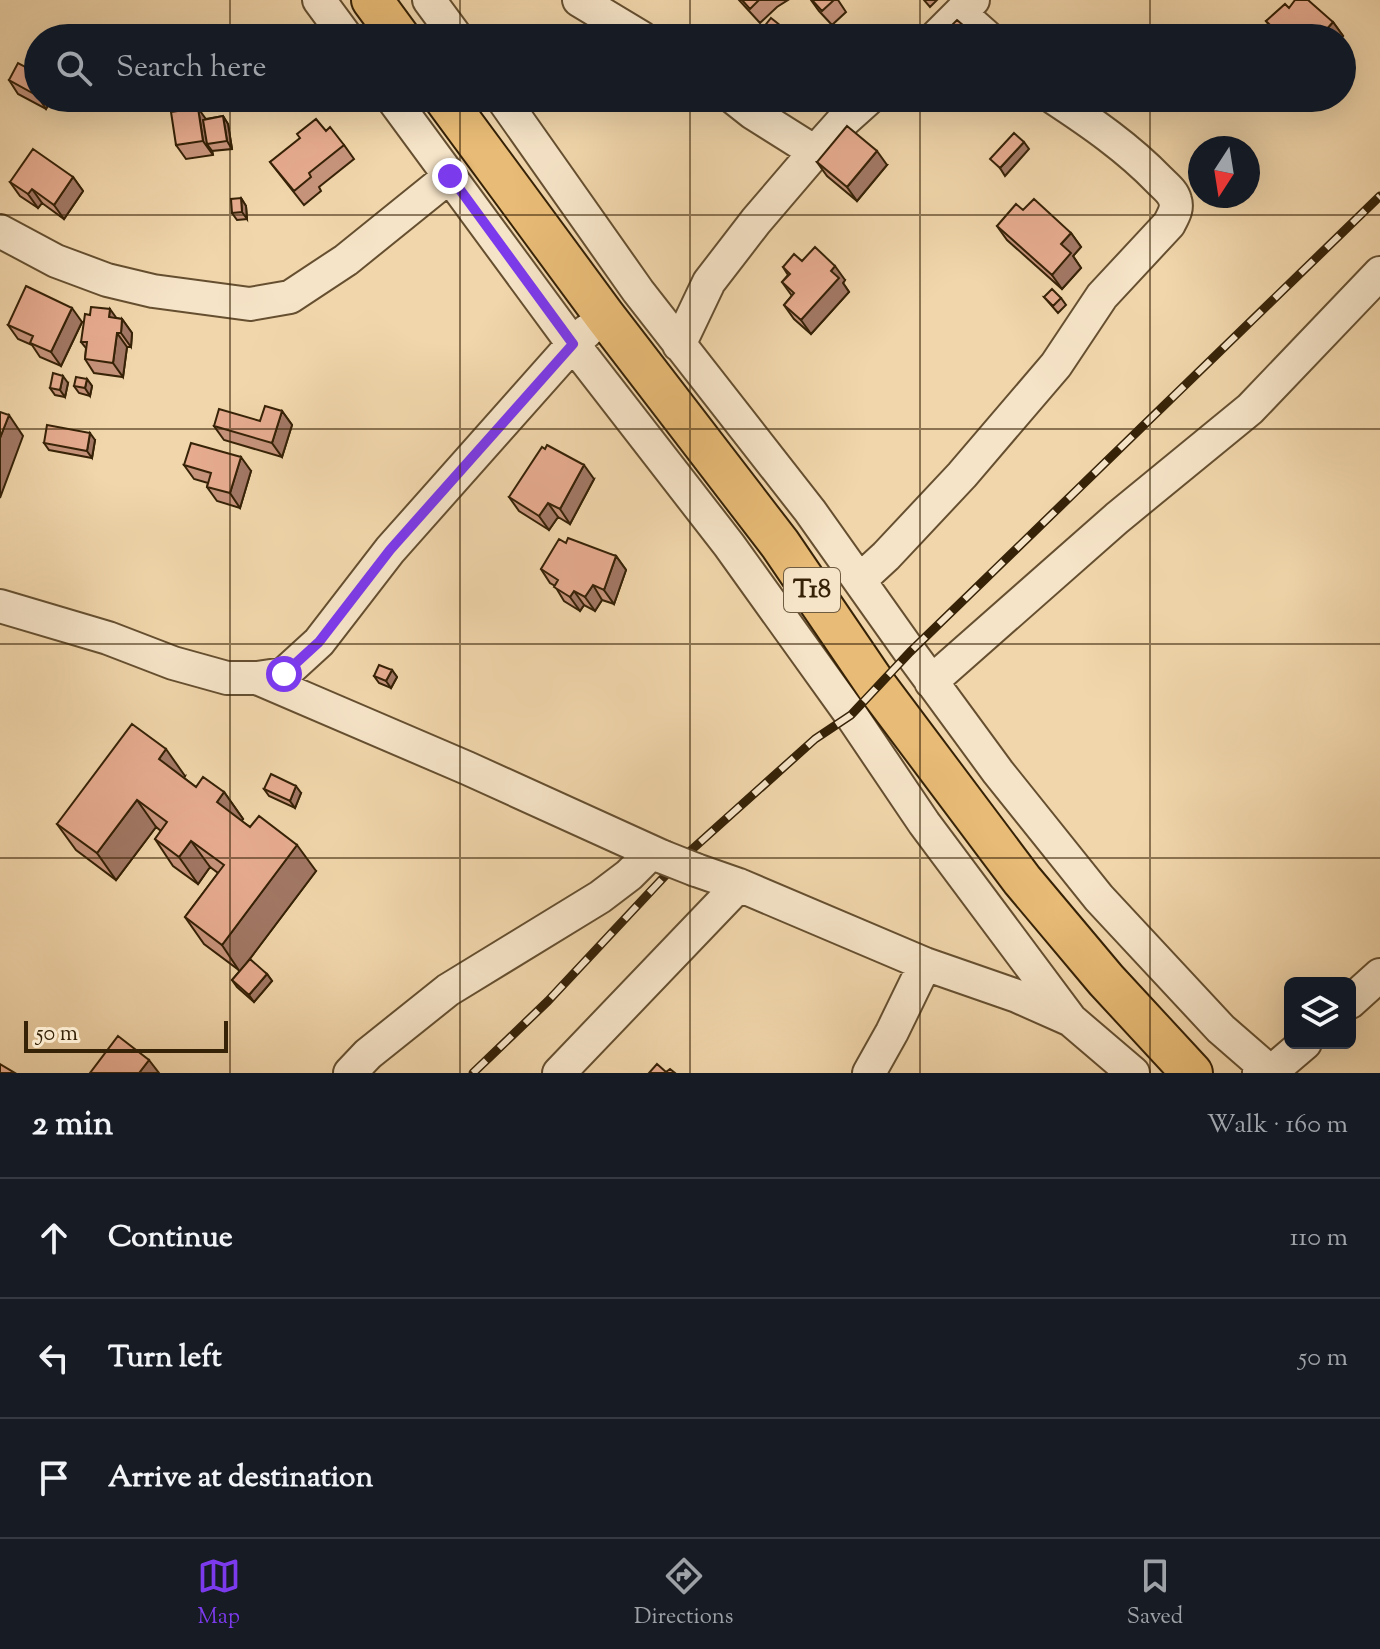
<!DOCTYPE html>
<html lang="en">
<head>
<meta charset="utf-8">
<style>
	body { margin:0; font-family:"Sorts Mill Goudy",serif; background:#20242c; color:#f1f3f6 }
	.controls { position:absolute; right:24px; bottom:24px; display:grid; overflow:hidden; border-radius:12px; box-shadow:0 8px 32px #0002 }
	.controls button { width:72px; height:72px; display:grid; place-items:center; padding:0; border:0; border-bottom:2px solid #363941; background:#171b24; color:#f1f3f6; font:40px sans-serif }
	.compass { position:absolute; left:1188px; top:136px; width:72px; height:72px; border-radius:50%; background:#171b24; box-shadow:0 8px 32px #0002; rotate:192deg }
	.scale { position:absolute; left:24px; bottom:20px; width:204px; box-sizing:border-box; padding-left:8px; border:4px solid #362207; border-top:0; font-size:22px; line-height:28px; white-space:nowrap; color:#362207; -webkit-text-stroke:6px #f6e4c8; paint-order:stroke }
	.stop { position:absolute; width:24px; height:24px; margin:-18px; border:6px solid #7c3aed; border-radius:50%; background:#fff }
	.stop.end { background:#7c3aed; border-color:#fff; box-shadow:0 2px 8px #0008 }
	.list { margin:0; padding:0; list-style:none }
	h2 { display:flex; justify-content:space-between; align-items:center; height:104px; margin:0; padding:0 32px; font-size:34px }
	h2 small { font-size:26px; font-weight:400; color:#9ea1a6 }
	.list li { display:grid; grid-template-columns:52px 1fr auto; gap:24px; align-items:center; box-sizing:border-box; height:120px; padding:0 32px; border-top:2px solid #363941 }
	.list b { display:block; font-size:30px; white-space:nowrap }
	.list em { font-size:26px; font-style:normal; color:#9ea1a6 }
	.icon { flex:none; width:44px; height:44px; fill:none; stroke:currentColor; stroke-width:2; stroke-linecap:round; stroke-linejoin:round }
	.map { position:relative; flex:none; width:1380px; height:1073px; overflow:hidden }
	.search { position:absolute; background:#171b24; box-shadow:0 8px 32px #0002; left:24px; right:24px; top:24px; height:88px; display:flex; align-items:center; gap:20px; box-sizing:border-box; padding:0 28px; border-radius:44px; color:#9ea1a6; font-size:30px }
	.sheet { height:464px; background:#171b24 }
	nav { display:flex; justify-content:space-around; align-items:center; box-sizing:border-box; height:112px; border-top:2px solid #363941; background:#171b24; font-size:22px; color:#9ea1a6 }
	nav a { display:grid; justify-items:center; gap:4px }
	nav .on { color:#7c3aed }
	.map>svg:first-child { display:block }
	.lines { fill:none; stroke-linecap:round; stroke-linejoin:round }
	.minor-casing { stroke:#654f30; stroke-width:36 }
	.major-casing { stroke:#362207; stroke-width:44 }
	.minor { stroke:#f6e4c8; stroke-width:32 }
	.major { stroke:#e8bb76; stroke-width:40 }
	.rail-casing { stroke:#362207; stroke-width:9 }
	.rail { stroke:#f6e4c8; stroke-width:6; stroke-dasharray:18; stroke-linecap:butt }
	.minor-bridge-casing { stroke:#654f30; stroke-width:36; stroke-linecap:butt }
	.minor-bridge { stroke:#f6e4c8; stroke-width:32 }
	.wall { fill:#c7947c; stroke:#362207; stroke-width:2 }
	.shaded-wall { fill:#a27865; stroke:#362207; stroke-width:2 }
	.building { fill:#e7ac90; stroke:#362207; stroke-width:2 }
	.route { stroke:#7c3aed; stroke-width:10 }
	.grid { fill:none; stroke:#362207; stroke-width:2; stroke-opacity:0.55 }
	.labels { text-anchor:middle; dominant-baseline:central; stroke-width:6; stroke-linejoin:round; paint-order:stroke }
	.shield { fill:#f6e4c8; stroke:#705c41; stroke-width:2 }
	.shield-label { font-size:26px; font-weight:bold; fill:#362207 }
</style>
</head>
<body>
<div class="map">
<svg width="1380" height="1073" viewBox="0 0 1380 1073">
	<rect width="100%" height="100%" fill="#f1d6ab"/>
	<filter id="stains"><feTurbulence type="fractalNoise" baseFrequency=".0025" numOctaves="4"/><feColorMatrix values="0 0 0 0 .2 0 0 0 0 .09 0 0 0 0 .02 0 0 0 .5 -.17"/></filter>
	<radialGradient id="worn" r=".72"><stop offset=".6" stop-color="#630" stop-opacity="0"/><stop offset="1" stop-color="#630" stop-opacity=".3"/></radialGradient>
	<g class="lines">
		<g class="minor-casing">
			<path id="minor" d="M319 0 347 38
				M429 0 457 38
				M579 0 642 38
				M961 14 988 38
				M935 38 973 0
				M392 98 573 344 729 545 851 715 924 823 1071 1020
				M502 98 638 291 810 511 910 652 998 772 1099 898 1221 1029 1259 1062V1073
				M734 98 753 113 815 152
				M0 231 56 261 107 280 153 291 250 304 290 297 346 260 450 176
				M679 345 709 282 756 221 815 152 840 124 869 98
				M860 580 886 556 962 475 1056 365 1102 296 1169 224C1173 216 1178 209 1175 200 1173 192 1165 186 1159 180 1128 148 1092 123 1054 98
				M0 606 108 638 173 663 227 678H257L284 674 319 642 390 550 573 344 587 331
				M257 678 467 768 663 857
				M931 682 1117 518 1250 409 1380 273
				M696 870 739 885 925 964 1017 996 1071 1020 1133 1073
				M1350 1002 1380 975
				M350 1073 368 1054 448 990 600 897 629 875 652 852
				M559 1073 739 885
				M869 1073 892 1032 925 964
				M1270 1073 1305 1043"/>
		</g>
		<g class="major-casing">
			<path id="major" d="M372 0 400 38
				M444 98 604 315 780 544 878 688 1022 880 1106 980 1192 1073"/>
		</g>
		<use href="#minor" class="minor"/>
		<use href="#major" class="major"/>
		<g class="rail-casing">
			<path id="rail" d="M473 1073 548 1001 678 862 815 739 851 715 910 652 1380 196"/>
		</g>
		<use href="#rail" class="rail"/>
		<g class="minor-bridge-casing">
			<path id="minor-bridge" d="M663 857 696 870"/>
		</g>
		<use href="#minor-bridge" class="minor-bridge"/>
	</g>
	<path class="wall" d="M739 0H788L777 7 760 23Z
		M811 0H838L846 12 832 25 819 11Z
		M924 0H937L930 7Z
		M1289 8 1333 22 1343 36 1341 38H1279L1266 21Z
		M38 57V98H52L46 109 18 94 9 80 31 70Z
		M223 116 228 124 232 149 212 151 213 155 186 159 176 145 206 119Z
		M326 131 344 145 354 159 319 187 321 191 304 205 270 162Z
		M817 162 887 165 857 201 827 176Z
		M73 177 83 191 64 219 42 203 38 208 20 196 10 182Z
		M241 198 246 206 247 219 237 220 232 213Z
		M1023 210 1071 233 1081 247 1073 256 1081 268 1062 289 1007 240 997 226Z
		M802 261 845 280 843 283 849 292 811 334 794 319 784 305 792 296 782 282 788 275 783 267Z
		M1044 297 1061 298 1066 305 1058 313Z
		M116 318 122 319 132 333 131 347H127L123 377 94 373 85 359 86 348 81 342Z
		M82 322 61 366 40 357 32 345 18 339 8 325Z
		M87 379 92 386 90 396 79 393 74 386Z
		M68 383 65 397 55 395 50 388Z
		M282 411 292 425 282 457 224 440 214 426 260 421Z
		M95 440 92 458 49 450 44 443Z
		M184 465 251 471 240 508 217 501 207 487 208 483 194 479Z
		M594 479 570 524 558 517 549 530 519 511 509 497Z
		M566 543 616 556 626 570 614 604 602 600 595 611 584 605 580 611 564 601 555 586 550 583 541 569Z
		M392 670 397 677 391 688 379 683 374 676Z
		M185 776 184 778 196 787 224 792 243 819 241 821 316 871 248 961 267 974 272 981 254 1002 237 987 232 980 240 971 204 944 185 917 218 873 210 867 198 884 173 866 155 839 161 831 156 827 116 880 76 850 57 824Z
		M264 789 301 793 295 808 269 796Z"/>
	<path class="shaded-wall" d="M1333 22 1343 36 1341 38H1319Z
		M39 98H52L46 109Z
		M1073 98H1081L1077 103Z
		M198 108 208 122 207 144 212 151 213 155 203 141Z
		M223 116 228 124 232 149 227 141Z
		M1024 142 1029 149 1005 176 1000 168Z
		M877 151 887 165 857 201 847 187Z
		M73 177 83 191 64 219 54 205Z
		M32 189 42 203 38 208 28 194Z
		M241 198 246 206 247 219 242 212Z
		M1071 233 1081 247 1073 256 1081 268 1062 289 1052 275 1061 244Z
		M835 266 845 280 843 283 849 292 811 334 801 320 831 271Z
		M72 308 82 322 61 366 51 352Z
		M110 309 120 323 109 317Z
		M122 319 132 333 131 347 121 333Z
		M117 333 127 347 123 377 113 363Z
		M63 376 68 383 65 397 60 390Z
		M87 379 92 386 90 396 85 388Z
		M282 411 292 425 282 457 272 443Z
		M9 415 23 436 0 498V438Z
		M90 433 95 440 92 458 87 451Z
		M241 457 251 471 240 508 230 493Z
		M584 465 594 479 570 524 560 509Z
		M548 503 558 517 549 530 539 516Z
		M616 556 626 570 614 604 604 590Z
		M593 585 602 600 595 611 585 597Z
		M574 591 584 605 580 611 570 597Z
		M392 670 397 677 391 688 386 681Z
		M166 749 185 776 178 786 159 759Z
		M296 786 301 793 295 808 290 801Z
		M224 792 243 819 235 829 217 802Z
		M137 800 156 827 116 880 97 853Z
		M191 841 210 867 198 884 179 857Z
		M297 845 316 871 240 972 222 945Z
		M267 974 272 981 254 1002 249 995Z
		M149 1060 159 1073H139Z"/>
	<path class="building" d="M742 0H759L750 9Z
		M812 0H834L822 11Z
		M1295 0H1308L1333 22 1319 38H1283L1266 21 1285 4 1289 8Z
		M771 18 796 38H755Z
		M957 20 978 38H939Z
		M38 57V92L36 95 9 80 18 63 31 70Z
		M198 108 203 141 176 145 171 112Z
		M223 116 227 141 207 144 203 120Z
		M316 119 326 131 330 127 344 145 309 173 311 177 294 191 270 162 300 138 297 134Z
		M847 126 877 151 847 187 817 162Z
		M1014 133 1024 142 1000 168 990 159Z
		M33 149 73 177 54 205 32 189 28 194 10 182Z
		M241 198 242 212 232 213 231 199Z
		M1034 199 1071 233 1061 244 1071 253 1052 275 997 226 1016 204 1023 210Z
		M815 247 835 266 831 271 839 278 801 320 784 305 794 293 782 282 790 274 783 267 794 254 802 261Z
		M26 286 72 308 51 352 30 343 33 336 8 325Z
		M1052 289 1061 298 1053 306 1044 297Z
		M91 307 110 309 109 317 122 319 121 333H117L113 363 85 359 87 342H81L85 314 90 315Z
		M53 373 63 376 60 390 50 388Z
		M76 377 87 379 85 388 74 386Z
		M265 406 282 411 272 443 214 426 219 409 260 421Z
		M0 412 9 415 0 438Z
		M47 425 90 433 87 451 44 443Z
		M191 443 241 457 230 493 207 487 211 473 184 465Z
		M547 445 584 465 560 509 548 503 539 516 509 497 542 447 545 449Z
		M568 538 616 556 604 590 593 585 585 597 574 591 570 597 554 587 558 580 541 569 559 539 566 543Z
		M379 665 392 670 386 681 374 676Z
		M132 724 166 749 159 759 196 787 203 777 224 792 217 802 250 827 259 816 297 845 222 945 185 917 224 865 191 841 179 857 155 839 167 822 137 800 97 853 57 824Z
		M271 774 296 786 290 801 264 789Z
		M250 959 267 974 249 995 232 980Z
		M118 1036 149 1060 139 1073H90Z
		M0 1064 15 1073H0Z
		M657 1064 666 1072 670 1069 675 1073H649Z"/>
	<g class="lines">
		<path class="route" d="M284 674 319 642 390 550 573 344 450 176"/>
	</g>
	<path class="grid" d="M230 0V38M460 0V38M690 0V38M920 0V38M1150 0V38M230 98V1073M460 98V1073M690 98V1073M920 98V1073M1150 98V1073M0 215H1380M0 429H1380M0 644H1380M0 858H1380"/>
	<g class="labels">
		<rect class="shield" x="784" y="568" width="56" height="44" rx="6"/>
		<g class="shield-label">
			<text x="812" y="590">T18</text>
		</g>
	</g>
	<rect width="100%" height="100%" filter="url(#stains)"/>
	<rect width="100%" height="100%" fill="url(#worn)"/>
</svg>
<div class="controls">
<button><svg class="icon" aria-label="layers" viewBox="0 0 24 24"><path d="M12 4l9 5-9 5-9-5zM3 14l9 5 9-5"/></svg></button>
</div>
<svg class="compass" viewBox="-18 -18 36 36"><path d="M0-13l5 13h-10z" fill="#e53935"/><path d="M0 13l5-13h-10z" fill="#9ea1a6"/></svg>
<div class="scale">50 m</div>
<div class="stop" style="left:284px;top:674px"></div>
<div class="stop end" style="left:450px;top:176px"></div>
<div class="search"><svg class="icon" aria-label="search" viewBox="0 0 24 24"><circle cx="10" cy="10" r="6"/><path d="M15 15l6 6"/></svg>Search here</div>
</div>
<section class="sheet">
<h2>2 min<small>Walk · 160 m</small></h2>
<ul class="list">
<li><svg class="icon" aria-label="ahead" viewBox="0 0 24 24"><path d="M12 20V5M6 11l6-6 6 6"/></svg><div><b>Continue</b></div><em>110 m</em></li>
<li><svg class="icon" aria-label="left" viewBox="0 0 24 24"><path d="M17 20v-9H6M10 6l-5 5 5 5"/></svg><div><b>Turn left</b></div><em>50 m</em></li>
<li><svg class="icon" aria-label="arrive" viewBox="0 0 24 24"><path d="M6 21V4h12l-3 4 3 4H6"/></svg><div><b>Arrive at destination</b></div></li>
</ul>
</section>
<nav>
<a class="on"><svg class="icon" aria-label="map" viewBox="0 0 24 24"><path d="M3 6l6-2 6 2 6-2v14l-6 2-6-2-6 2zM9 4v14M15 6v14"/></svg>Map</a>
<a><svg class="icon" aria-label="directions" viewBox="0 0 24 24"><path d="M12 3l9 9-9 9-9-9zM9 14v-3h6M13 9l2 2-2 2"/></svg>Directions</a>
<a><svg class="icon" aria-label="saved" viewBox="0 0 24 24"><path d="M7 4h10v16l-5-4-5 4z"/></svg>Saved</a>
</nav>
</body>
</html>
